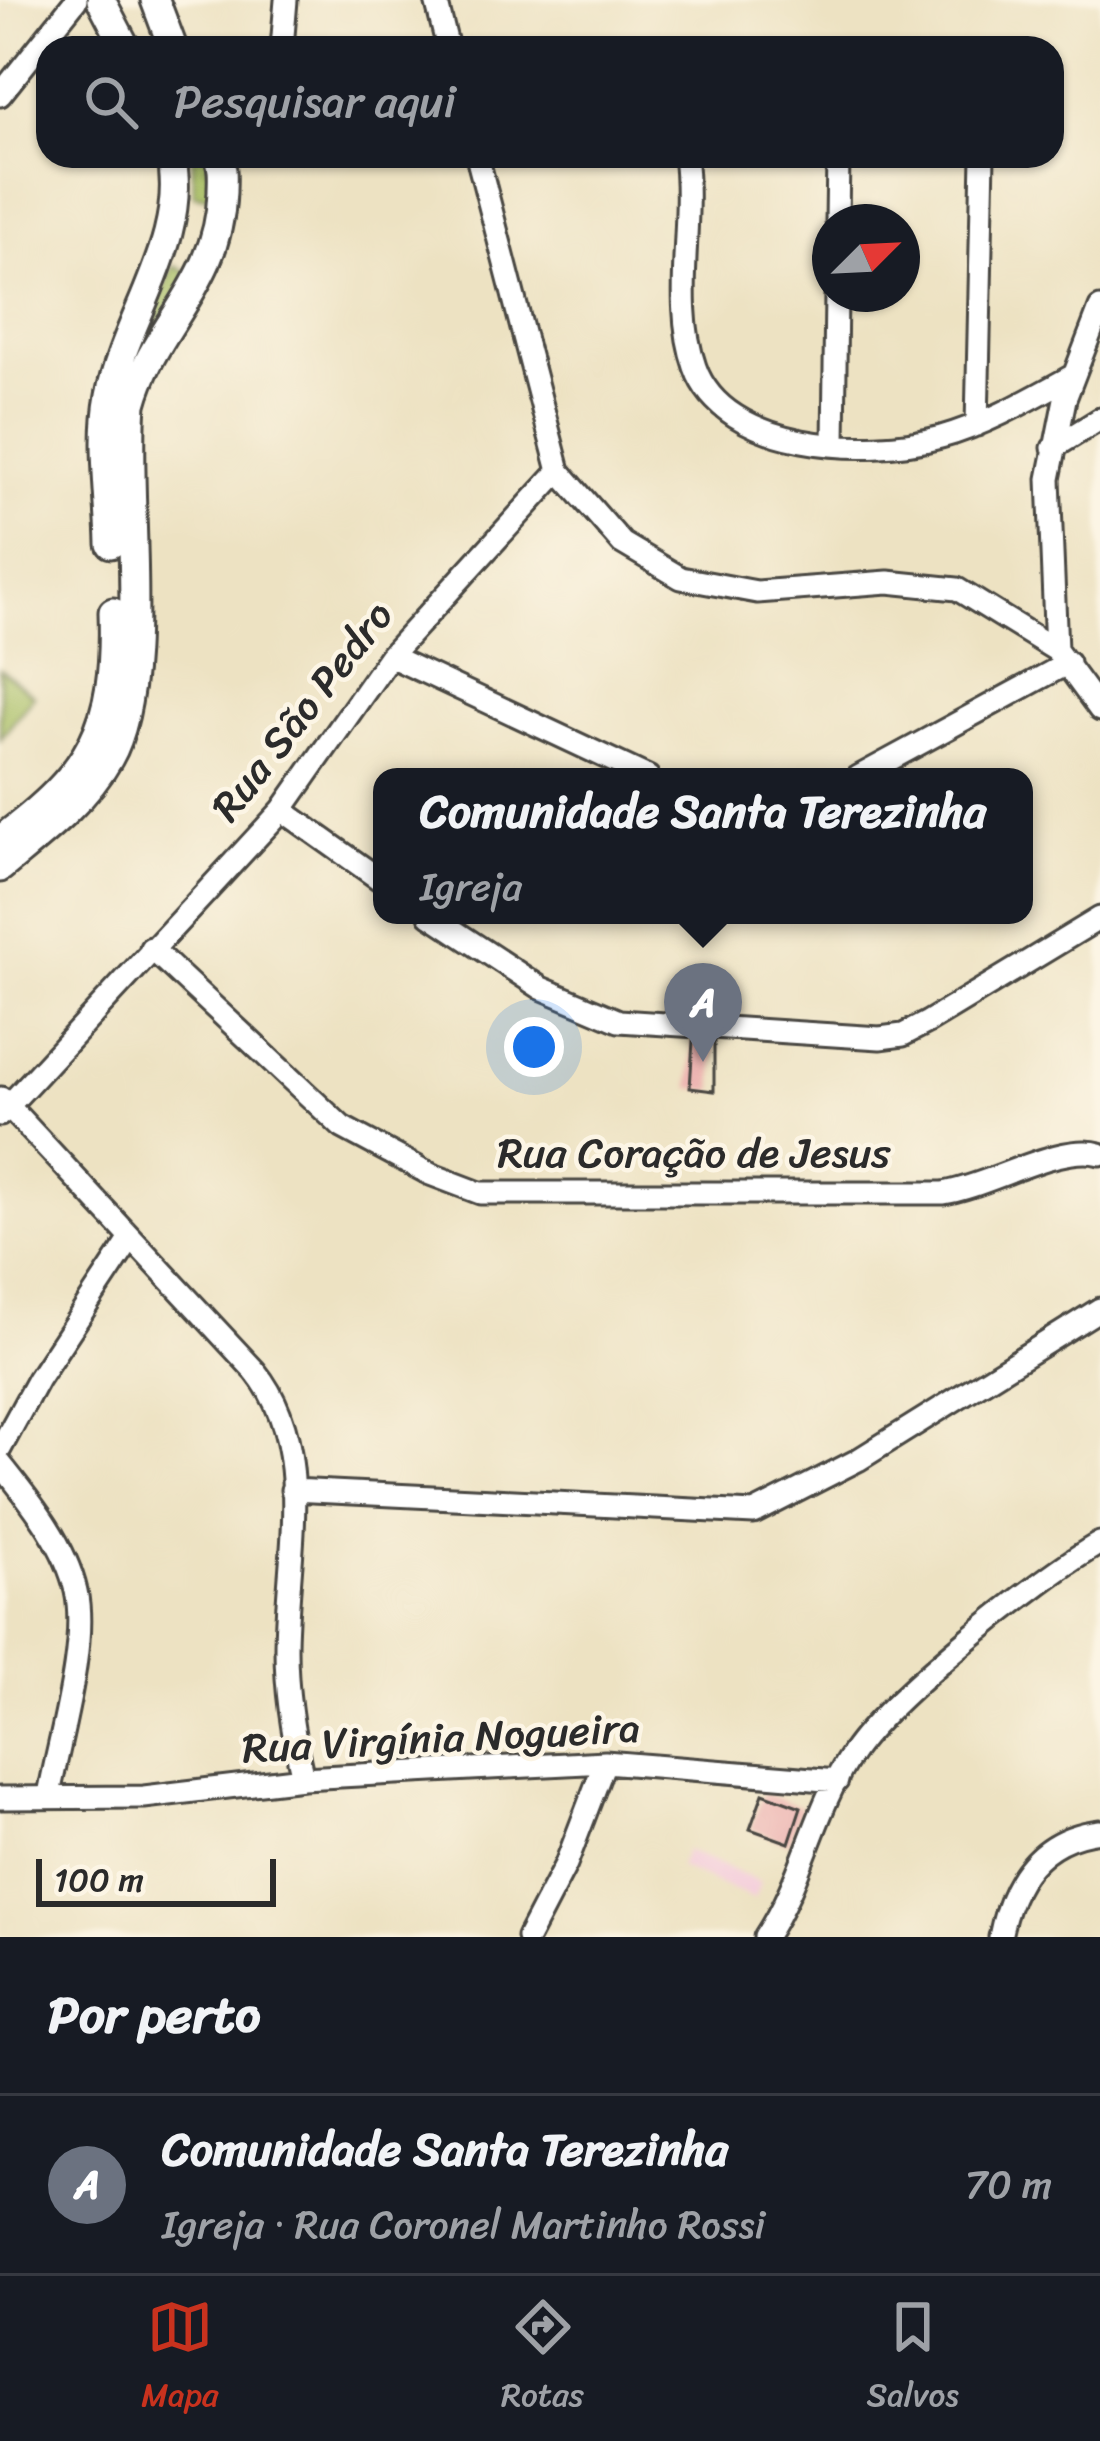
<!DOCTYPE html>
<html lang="pt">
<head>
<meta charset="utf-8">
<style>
	body { margin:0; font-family:Sriracha,sans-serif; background:#20242c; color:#f1f3f6 }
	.compass { position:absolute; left:812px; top:204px; width:108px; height:108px; border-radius:50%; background:#171b24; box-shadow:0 3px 9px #0004; rotate:66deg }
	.scale { position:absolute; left:36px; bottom:30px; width:240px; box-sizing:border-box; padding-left:12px; border:6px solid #2b2b2b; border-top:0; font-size:33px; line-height:42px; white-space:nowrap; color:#2b2b2b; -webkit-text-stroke:9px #fcf5e5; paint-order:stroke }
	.you { position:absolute; left:534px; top:1047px; width:42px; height:42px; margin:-30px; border:9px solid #fff; border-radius:50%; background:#1a73e8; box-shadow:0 0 0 18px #1a73e833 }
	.badge { display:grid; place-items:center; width:78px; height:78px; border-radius:50%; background:#c8321e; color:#fff; font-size:39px; font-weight:700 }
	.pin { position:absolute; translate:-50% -99px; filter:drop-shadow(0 3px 6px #0008) }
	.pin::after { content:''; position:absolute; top:63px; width:42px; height:36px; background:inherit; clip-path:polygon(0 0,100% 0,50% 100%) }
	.popup { position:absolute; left:373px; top:768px; width:660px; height:156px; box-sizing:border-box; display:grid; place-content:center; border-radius:24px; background:#171b24; filter:drop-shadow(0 3px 9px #0005); font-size:39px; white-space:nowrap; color:#9ea1a6 }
	.popup b { font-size:45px; color:#f1f3f6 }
	.popup::after { content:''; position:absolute; left:50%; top:100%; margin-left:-24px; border:24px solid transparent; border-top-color:#171b24 }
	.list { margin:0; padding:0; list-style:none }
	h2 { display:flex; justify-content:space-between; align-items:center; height:156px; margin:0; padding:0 48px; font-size:51px }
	h2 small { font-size:39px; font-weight:400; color:#9ea1a6 }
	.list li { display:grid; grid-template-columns:78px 1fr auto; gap:36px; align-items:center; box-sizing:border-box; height:180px; padding:0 48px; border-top:3px solid #363941 }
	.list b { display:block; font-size:45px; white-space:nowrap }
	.list p { margin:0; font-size:39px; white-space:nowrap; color:#9ea1a6 }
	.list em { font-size:39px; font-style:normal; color:#9ea1a6 }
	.icon { flex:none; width:66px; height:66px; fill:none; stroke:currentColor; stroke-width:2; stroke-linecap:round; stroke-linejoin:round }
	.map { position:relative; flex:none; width:1100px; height:1937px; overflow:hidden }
	.search { position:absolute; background:#171b24; box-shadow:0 3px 9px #0004; left:36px; right:36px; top:36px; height:132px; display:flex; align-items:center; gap:30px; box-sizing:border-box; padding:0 42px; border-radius:36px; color:#9ea1a6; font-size:45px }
	.sheet { height:336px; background:#171b24 }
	nav { display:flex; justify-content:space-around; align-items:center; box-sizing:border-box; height:168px; border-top:3px solid #363941; background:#171b24; font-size:33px; color:#9ea1a6 }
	nav a { display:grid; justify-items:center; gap:6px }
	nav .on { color:#c8321e }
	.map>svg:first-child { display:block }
	.built { fill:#f4cfdc }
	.grass { fill:url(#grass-tufts); stroke:#697447; stroke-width:3 }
	.pitch { fill:#a7be63; stroke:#697447; stroke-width:3 }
	.building { fill:#ecb0ae }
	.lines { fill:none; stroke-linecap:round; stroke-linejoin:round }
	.minor-casing { stroke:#484642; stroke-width:27 }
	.major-casing { stroke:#484642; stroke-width:33 }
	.minor { stroke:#fff; stroke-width:21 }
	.major { stroke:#fff; stroke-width:27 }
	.labels { text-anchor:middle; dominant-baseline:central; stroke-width:9; stroke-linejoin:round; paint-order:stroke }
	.street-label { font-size:42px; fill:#2b2b2b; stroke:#fcf5e5 }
</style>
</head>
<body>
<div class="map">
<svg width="1100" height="1937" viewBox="0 0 1100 1937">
	<defs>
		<pattern id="grass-tufts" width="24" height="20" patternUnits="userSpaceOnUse" patternTransform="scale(3)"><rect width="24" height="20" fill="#a7be63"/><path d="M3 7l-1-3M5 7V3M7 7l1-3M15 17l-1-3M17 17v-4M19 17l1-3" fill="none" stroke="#889b52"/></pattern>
	</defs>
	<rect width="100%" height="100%" fill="#fcf5e5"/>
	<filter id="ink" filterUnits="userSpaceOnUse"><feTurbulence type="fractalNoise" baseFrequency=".00833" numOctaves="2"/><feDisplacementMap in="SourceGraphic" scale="24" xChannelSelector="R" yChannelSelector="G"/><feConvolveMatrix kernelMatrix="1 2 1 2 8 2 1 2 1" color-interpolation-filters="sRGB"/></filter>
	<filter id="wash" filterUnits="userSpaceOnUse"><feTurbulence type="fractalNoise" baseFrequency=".004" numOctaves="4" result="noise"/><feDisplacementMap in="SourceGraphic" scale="48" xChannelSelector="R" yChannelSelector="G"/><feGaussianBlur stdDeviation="2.7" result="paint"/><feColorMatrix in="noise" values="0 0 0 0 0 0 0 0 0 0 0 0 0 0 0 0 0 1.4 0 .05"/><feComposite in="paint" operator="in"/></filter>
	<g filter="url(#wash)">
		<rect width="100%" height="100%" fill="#ede2c2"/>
		<path class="built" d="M686 1850 760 1882 754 1899 679 1867Z"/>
		<path class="grass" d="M192 156H208L211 197 194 195Z
			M174 266 190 273 152 335 145 332Z"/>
		<path class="pitch" d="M0 669 34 696 0 739Z"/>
		<g id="blocks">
			<path class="building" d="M693 1041 714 1042V1091L690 1088Z
				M763 1793 801 1807 789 1843 750 1829Z"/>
		</g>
	</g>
	<g filter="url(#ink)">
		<use href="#blocks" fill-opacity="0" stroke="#484642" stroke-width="3"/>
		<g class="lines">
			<g class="minor-casing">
				<path id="minor" d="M436 0 448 48
					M282 48 286 0
					M0 95 76 0
					M477 156 559 471 622 543 681 578 757 592 888 582 957 589 1056 650 1100 710
					M685 156C694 224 672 302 695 367 724 451 869 457 941 437 988 424 1032 398 1074 375
					M837 222 838 156
					M977 425 983 156
					M834 442 836 294
					M1053 448 1100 419
					M1056 650 1049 479 1065 399 1100 308
					M390 656 648 777
					M858 777 1068 663
					M282 810 382 881
					M430 915 541 988 619 1021 880 1038 903 1035 928 1022 1100 918
					M151 948 342 1127 430 1174 480 1193H943C988 1187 1060 1142 1100 1154
					M1 1098 255 1371C317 1447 286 1558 286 1649 286 1693 293 1736 303 1778
					M0 1115 282 810 390 656 559 471
					M0 1449 38 1379 130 1240
					M0 1463C30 1501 65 1543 76 1591 88 1644 59 1740 49 1795
					M292 1490 754 1513 858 1460 1100 1309
					M0 1798 144 1797 303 1778 605 1762 837 1781
					M528 1937 566 1864 605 1762
					M765 1937C803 1880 814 1809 852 1753 890 1697 1040 1577 1100 1543
					M1000 1937C1011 1881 1039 1838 1100 1831"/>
			</g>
			<g class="major-casing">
				<path id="major" d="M101 0 126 48
					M155 0 173 48
					M111 544C110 496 101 442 110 396 125 318 190 237 171 156
					M0 840C91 772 117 728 113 612
					M0 868C39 835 83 804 109 758 153 682 124 497 132 404 153 325 219 285 222 192 222 179 224 168 218 156"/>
			</g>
			<use href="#minor" class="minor"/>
			<use href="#major" class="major"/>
		</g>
	</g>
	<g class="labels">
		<g class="street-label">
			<text transform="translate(302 711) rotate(-52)">Rua São Pedro</text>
			<text x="694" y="1153">Rua Coração de Jesus</text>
			<text transform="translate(441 1738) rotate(-3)">Rua Virgínia Nogueira</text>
		</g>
	</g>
</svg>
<svg class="compass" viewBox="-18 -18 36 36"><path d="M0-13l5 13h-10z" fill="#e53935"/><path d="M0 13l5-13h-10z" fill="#9ea1a6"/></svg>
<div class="scale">100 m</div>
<div class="you"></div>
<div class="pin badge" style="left:703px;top:1062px;background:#6b7280">A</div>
<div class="popup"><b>Comunidade Santa Terezinha</b>Igreja</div>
<div class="search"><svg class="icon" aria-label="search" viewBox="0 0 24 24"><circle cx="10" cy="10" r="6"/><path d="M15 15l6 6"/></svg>Pesquisar aqui</div>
</div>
<section class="sheet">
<h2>Por perto<small></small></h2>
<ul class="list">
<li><span class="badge" style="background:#6b7280">A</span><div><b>Comunidade Santa Terezinha</b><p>Igreja · Rua Coronel Martinho Rossi</p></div><em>70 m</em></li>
</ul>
</section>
<nav>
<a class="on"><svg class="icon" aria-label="map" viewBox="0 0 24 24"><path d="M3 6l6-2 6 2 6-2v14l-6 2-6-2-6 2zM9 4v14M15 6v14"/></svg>Mapa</a>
<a><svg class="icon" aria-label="directions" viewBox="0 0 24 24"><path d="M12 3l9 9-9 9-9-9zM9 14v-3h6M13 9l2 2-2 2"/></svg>Rotas</a>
<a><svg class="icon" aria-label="saved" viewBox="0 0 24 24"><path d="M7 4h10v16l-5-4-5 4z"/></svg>Salvos</a>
</nav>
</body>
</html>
